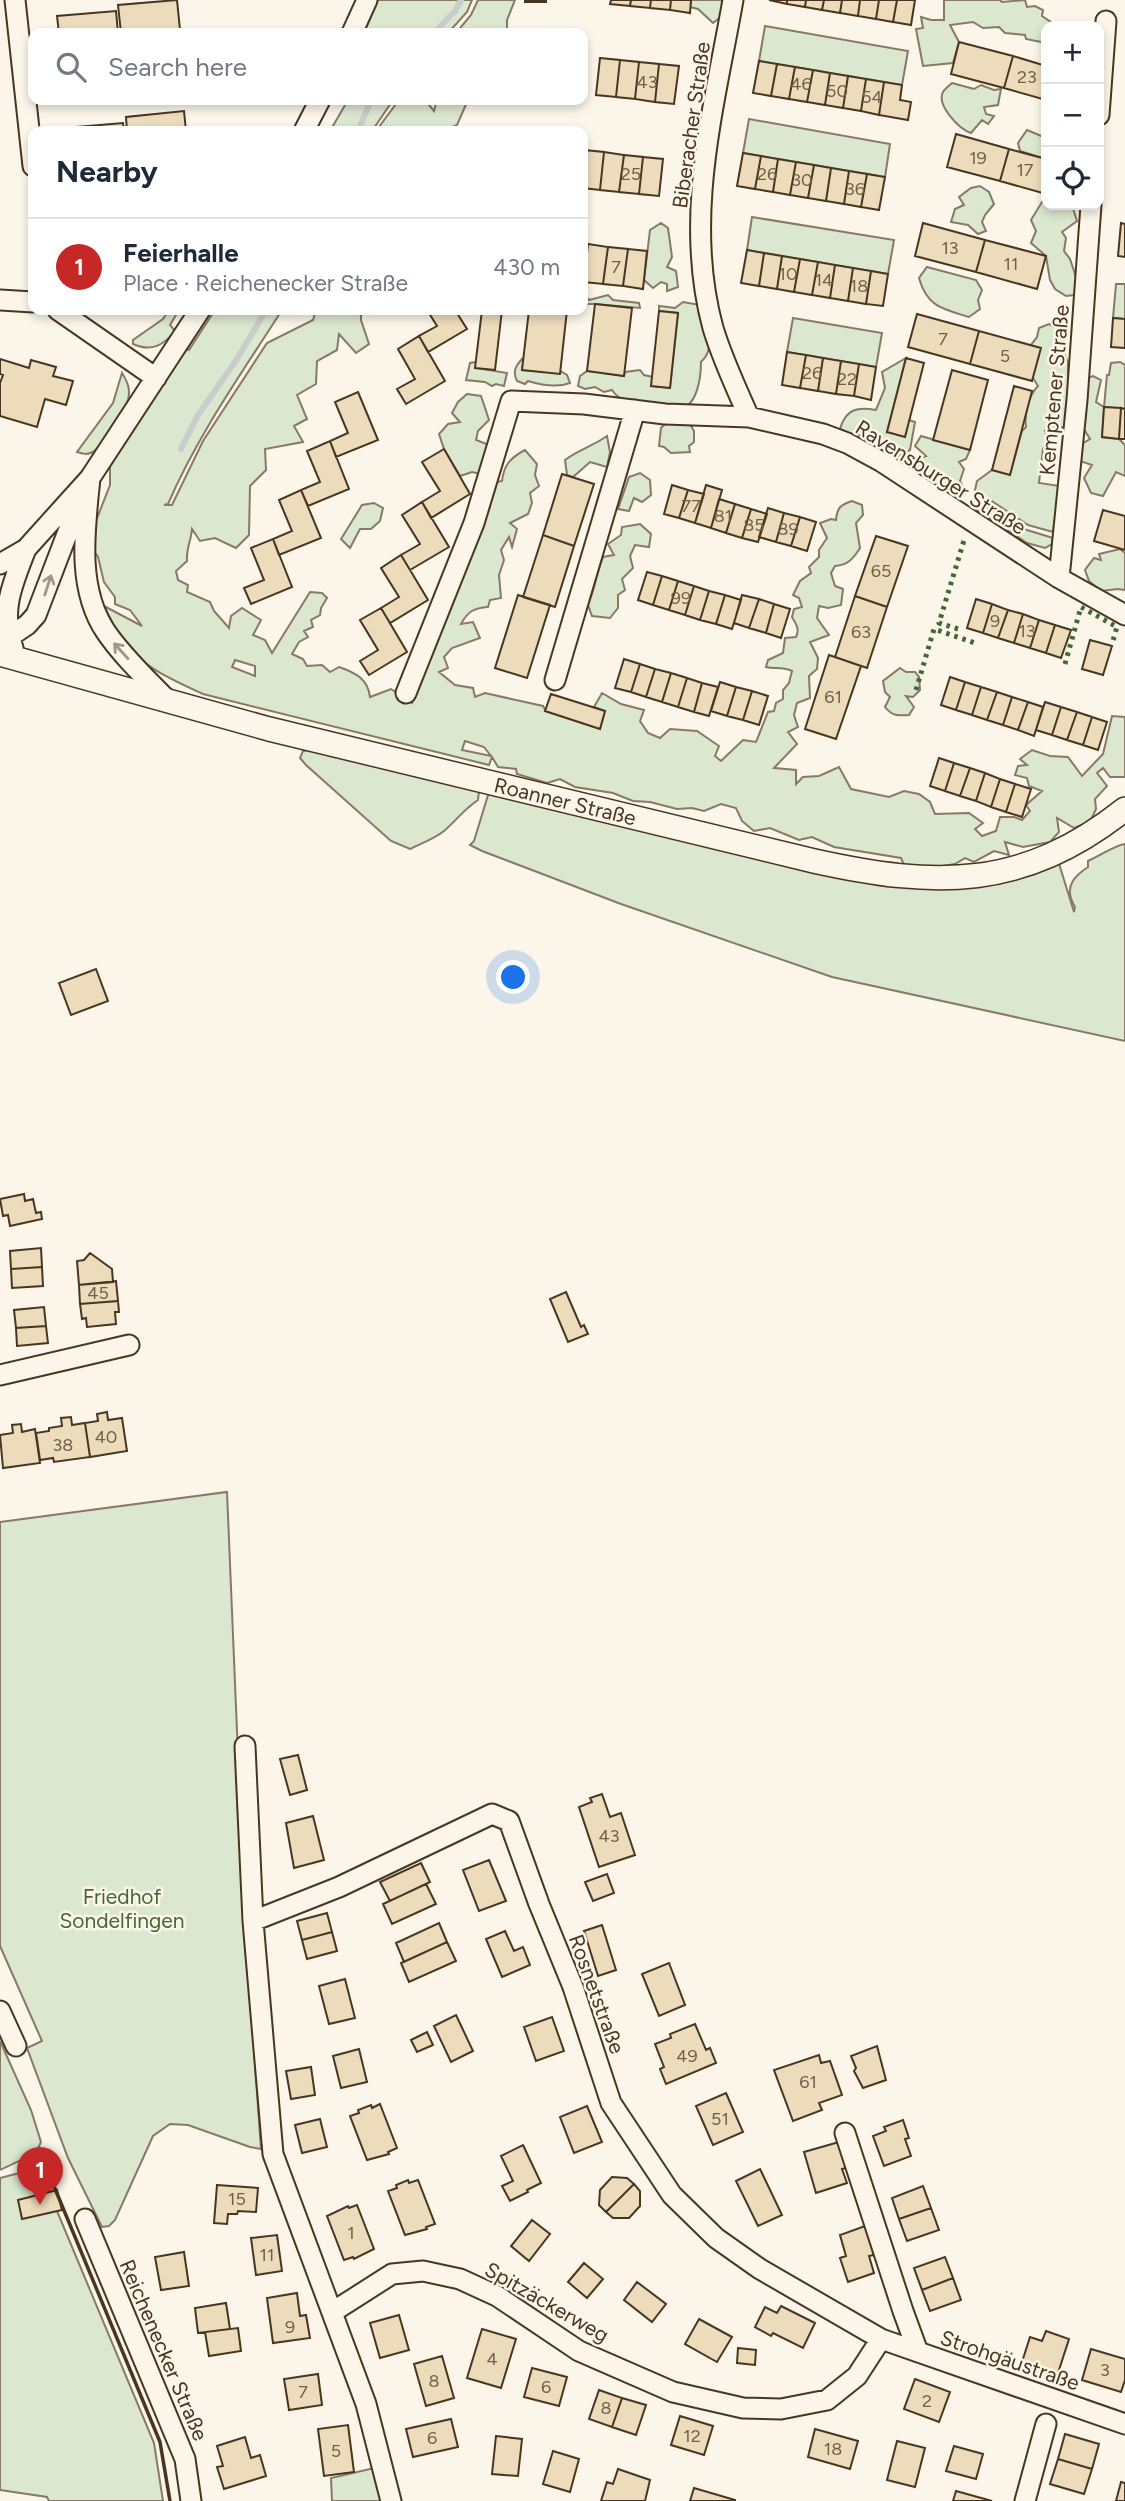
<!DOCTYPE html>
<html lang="en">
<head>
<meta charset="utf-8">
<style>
	body { margin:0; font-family:Figtree,sans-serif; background:#f6f6f7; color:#1f2937 }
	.controls { position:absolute; right:21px; top:21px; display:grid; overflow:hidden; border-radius:14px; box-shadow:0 4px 10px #0003 }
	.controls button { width:63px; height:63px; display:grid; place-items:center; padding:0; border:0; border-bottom:2px solid #e0e1e3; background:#fff; color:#1f2937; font:35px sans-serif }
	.you { position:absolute; left:514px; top:978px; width:24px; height:24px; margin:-18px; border:5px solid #fff; border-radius:50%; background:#1a73e8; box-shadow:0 0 0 10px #1a73e833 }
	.badge { display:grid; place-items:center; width:46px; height:46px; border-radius:50%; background:#c62828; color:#fff; font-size:23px; font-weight:700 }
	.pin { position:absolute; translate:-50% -58px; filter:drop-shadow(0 2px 4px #0008) }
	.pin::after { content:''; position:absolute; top:37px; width:24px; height:21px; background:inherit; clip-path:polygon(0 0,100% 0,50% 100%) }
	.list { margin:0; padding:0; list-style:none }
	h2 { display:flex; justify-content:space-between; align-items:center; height:91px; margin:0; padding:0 28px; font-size:30px }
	h2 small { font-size:23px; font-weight:400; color:#747a83 }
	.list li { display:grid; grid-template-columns:46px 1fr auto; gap:21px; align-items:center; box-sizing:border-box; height:98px; padding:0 28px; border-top:2px solid #e0e1e3 }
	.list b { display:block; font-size:26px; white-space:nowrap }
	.list p { margin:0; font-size:23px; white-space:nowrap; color:#747a83 }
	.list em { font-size:23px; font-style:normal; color:#747a83 }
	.icon { flex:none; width:38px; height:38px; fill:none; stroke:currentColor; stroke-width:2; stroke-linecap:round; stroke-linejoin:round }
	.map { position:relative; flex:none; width:1125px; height:2501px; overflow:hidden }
	.search { position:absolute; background:#fff; box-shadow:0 4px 10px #0003; left:28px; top:28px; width:560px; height:77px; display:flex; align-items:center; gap:18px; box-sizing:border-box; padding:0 24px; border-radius:14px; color:#747a83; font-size:26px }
	.panel { position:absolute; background:#fff; box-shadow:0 4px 10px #0003; left:28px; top:126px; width:560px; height:189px; border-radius:14px }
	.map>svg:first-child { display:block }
	.green { fill:#dce7d0; stroke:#887966; stroke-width:2; fill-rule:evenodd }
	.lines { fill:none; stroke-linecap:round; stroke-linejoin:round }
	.stream { stroke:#c9cecd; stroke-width:6 }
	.building { fill:#ecdcbc; stroke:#4a3520; stroke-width:2 }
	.minor-casing { stroke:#4a3520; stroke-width:23 }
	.tertiary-casing { stroke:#4a3520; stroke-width:26 }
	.minor { stroke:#fbf6e9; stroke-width:19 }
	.tertiary { stroke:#fbf6e9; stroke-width:23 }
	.hedge { stroke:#436837; stroke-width:5; stroke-dasharray:3.5 5; stroke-linecap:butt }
	.wall { stroke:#4a3520; stroke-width:3.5 }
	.oneway { stroke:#a29684 }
	.labels { text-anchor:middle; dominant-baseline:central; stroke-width:5; stroke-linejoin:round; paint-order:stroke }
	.number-label { font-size:18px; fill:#725f47 }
	.street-label { font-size:21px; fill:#4a3520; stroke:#fbf6e9 }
	.park-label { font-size:21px; fill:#436837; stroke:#fbf6e9 }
</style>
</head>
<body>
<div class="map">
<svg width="1125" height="2501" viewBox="0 0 1125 2501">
	<rect width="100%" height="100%" fill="#fbf6e9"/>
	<path class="green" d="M378 0H472L467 12 448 33H364Z
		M478 0H515L507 20V33H456L471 15Z
		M691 0H724L726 13 713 23 698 9 690 7Z
		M944 0H1000L1002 2 1025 0 1027 7 1035 6 1043 10 1042 16 1057 26H1046V43L1026 39 1025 35 1005 33 999 27 983 28 973 22 950 25 959 42 953 63 923 66 916 29 923 28 921 17 931 20H944Z
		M765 26 908 51 902 85 759 61Z
		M952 83 974 89 981 85 994 90 1001 89 998 105 984 107 986 114 994 116 988 124 982 120 971 133C959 129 936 105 943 92 944 90 951 84 952 83Z
		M348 100H393L372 131H330Z
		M399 100H425L434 111 437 100H468L457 125 444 131H376Z
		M749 119 890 144 885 177 743 153Z
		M1027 130 1046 138V159L1020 151 1018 143Z
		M980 186 989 192 994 204 985 215 982 222 986 231 978 234 968 225 951 222 955 209 964 205 959 197 971 188Z
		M1046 189V205H1072L1077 221 1062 232 1066 238 1064 251 1070 259 1078 283 1074 295 1066 296 1055 289 1050 280 1046 256 1031 243 1036 231 1031 220 1045 197Z
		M752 217 894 240 888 274 747 250Z
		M661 223 668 228 672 257 667 267 676 271 678 287 667 291V284L661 282 653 288 644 280 650 230Z
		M927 267 976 280 982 290 978 300 980 309 969 317C943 309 927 307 919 278Z
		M1116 284H1125V319L1113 318Z
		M585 294 589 300 608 295 613 300 639 303 640 308 595 304H588L583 308V295Z
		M683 302 700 305C705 324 718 347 701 362 701 378 697 406 680 409 673 410 664 409 657 409L650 402C634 402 621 404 612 390L604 392 595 387 585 389 578 386 580 376 587 371 624 376 625 372 640 370 644 375 653 377 652 386 670 388 678 313 659 311V306L675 308Z
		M169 310H179L170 325 175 331C163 346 151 352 133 344V340L163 319Z
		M215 310H282C242 373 198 434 168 504L164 505H172L203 441 267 343 313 320 316 310H361V320L369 344 356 353 339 334 337 350 317 361 316 384 297 395 307 419 294 426 303 442 265 449 266 470 250 486 249 535 236 548 215 538 200 541 192 529C191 541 186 549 187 561L176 571 178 580 188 585 187 592 210 602 214 611 229 628 231 616 242 608 261 620 253 635 265 640 272 653 310 592 322 593 327 598 321 608 320 615 311 620 313 627 304 631 308 637 299 642 292 654 303 659 307 666 322 665 330 672 339 667C356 673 368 679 370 697L391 689 412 703 490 506 487 484 502 481C504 465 510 458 525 450L537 464 535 475 539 486 530 493 532 503 528 514 510 523 517 529 512 547 509 537 501 550 504 560 499 575 501 598 490 600 488 607C474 608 468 611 461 624L473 622 480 638 452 648 444 657 448 668 439 672 455 685 473 688 475 697 485 693 543 706 546 711 600 729 605 711 594 707 602 693 621 704 644 710 640 721 648 733 660 738 670 729 697 731 719 746 715 756 721 761 743 740 756 742 768 712 774 711 776 703 783 699V690L789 683 792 671C784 667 775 669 766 667L768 660 783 653 785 638 796 637C800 629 796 624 792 617L794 609 802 607 799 598 793 595 800 581 811 573 809 567 819 557V550L827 538 820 523 831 519 836 520C837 508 840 505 852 501L862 505 863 515 856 523 860 548C853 559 848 565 835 566L831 573 835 586 843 589 841 605 828 608 819 606 817 618 829 635 810 642 818 658 817 669 809 676 810 698 797 703 794 715 798 727 788 732 797 744 774 768 796 770V784L803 777 819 776 839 767 851 789 889 797 904 791 919 794 930 802 935 814 969 813 983 823 975 829 982 836 996 831 1000 817H1014L1022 820 1030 811 1026 805 1042 791 1029 786 1027 778 1015 775 1018 766 1027 765 1020 759 1032 750 1050 756 1068 757 1082 776 1103 754 1112 716 1125 717V777H1110L1103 768 1097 773 1107 786 1095 799 1096 809 1090 822 1074 828 1057 818 1059 832 1050 842 1023 847 1005 842 1009 855 994 851 974 862 965 858 955 864 907 872 901 858 834 847 812 837 799 840 770 828 754 831 742 821 736 808 721 804 704 811 692 808 677 809 650 802 633 801 613 793 575 787 560 779 547 783 517 774 516 769 498 767 492 757 489 765 203 694C175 681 141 667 122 640 115 630 110 617 104 606L142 626 130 610 115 604V597L104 582 98 557 93 550 94 526 110 485V466L184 348 189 350ZM235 660 255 666V676L232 667ZM465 741 484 747 491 756 462 750Z
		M793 318 882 333 876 367 787 352Z
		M1049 324 1057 328 1064 341 1055 348 1054 360 1065 355 1068 363V376L1085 379 1093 376 1101 380 1096 402 1104 407 1107 375H1109L1111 363 1120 362 1125 365V409L1104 407 1102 437 1119 439 1125 445V476L1116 472 1103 496 1091 493 1084 478 1092 465 1080 461 1072 450 1090 439 1085 431 1060 427 1045 431 1049 439 1043 449 1039 483 1060 486 1053 532 1028 525 975 490 977 481 992 470 1010 474 1022 431 1026 427C1024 414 1029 395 1038 386L1030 373 1037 361 1031 345 1037 337 1039 328Z
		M524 357 522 370 560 371 567 375 570 383C557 388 541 385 528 381L525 384 517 381C512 371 516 365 524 357Z
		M906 358 887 432 909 420 915 422 910 450 893 459 870 446 865 433 856 436 840 429C846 408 858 407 876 410L885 388 882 372Z
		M476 362V368L507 373 504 386 496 384 492 386 485 382 466 380 470 363Z
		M122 373C127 381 131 389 128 400 125 409 101 447 93 452 87 455 83 454 77 452L113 403Z
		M467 394 481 396 489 420 478 431 476 440 489 445 490 476 472 472 460 476 444 449 439 434 448 424 460 422 452 413 458 402Z
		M669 420 688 421 694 431V442L689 446 690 452 671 453 664 447 659 446 661 428Z
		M607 436 610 452 607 467 590 462 573 477 567 475 565 460C578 450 593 446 607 436Z
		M921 436 970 450 966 459 959 462 964 469 960 481 963 487 959 498C948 490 937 483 922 483L916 469 917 459 926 456 915 446Z
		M640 473 650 480 651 495 642 502 634 498 629 511 618 509 629 477Z
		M974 500 1027 530 1053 538 1052 544 1045 548 1027 543 972 507Z
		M374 503 383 508 380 521 371 529H360L350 548 341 539 362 505Z
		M640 524 651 534 649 547 635 545 630 556 633 568 622 579 625 590 618 595V608L610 618 592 616 588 605C595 589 596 574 603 557L614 555 608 544 621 535 622 527Z
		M1120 549 1125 553V590L1118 589 1101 591 1089 581 1085 570 1094 558 1101 560 1099 554Z
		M900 668 906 672H915L919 677 920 690 913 697 906 696 914 707 909 715C898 716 892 716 885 707L890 697 885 692 883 681Z
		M310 750 479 791 478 800C463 810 457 820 444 831 434 839 422 843 410 849L391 841 306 765 300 758 303 751Z
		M492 782 918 878 1056 854 1074 912C1076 902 1075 910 1072 901 1065 885 1076 875 1088 867V861C1100 856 1113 846 1125 844V1041L832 977 621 904 482 851 470 845 474 841Z
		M227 1492 245 1922 261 2149 250 2147 188 2125 170 2124 153 2136 115 2220 109 2226 102 2227 68 2158 27 2048 42 2041 0 1946V1522Z
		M0 2041 31 2110 41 2142 36 2153 0 2170Z
		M39 2168 154 2443 163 2501H49L47 2497 0 2490V2178Z
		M383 2466 382 2501H332L331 2478Z"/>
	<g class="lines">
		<path class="stream" d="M434 33 455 11 461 0
			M358 131 371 100
			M181 449 198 415 237 359 266 310"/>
	</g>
	<path class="building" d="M177 0 180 30 121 33 118 5Z
		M525 0H546V2H525Z
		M611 0H631L630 6 610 4Z
		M631 0H651L650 8 630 6Z
		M651 0H671L670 10 650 8Z
		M671 0H691L690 13 670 10Z
		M769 0H787V4Z
		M787 0H806L805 7 787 4Z
		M806 0H824L822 10 805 7Z
		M824 0H842L840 13 822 10Z
		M842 0H860L858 16 840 13Z
		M860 0H879L876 19 858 16Z
		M879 0H897L893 22 876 19Z
		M897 0H915L911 25 893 22Z
		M116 11 118 33H59L57 16Z
		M959 42 1013 56 1004 88 951 74Z
		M1013 56 1046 66V100L1004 88Z
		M600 58 620 60 616 97 596 95Z
		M620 60 639 62 635 99 616 97Z
		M759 61 777 64 771 96 753 93Z
		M639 62 659 64 655 102 635 99Z
		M659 64 679 66 674 104 655 102Z
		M777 64 795 67 789 99 771 96Z
		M795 67 813 70 807 102 789 99Z
		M813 70 830 73 825 105 807 102Z
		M830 73 848 76 843 108 825 105Z
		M848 76 866 79 861 111 843 108Z
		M866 79 884 82 879 115 861 111Z
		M884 82 902 85 900 100 911 102 908 120 879 115Z
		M184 111 186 131H127L126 117Z
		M123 123 124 131H65V128Z
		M956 134 1009 149 1000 181 947 167Z
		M1009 149 1046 159V194L1000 181Z
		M584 150 604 152 600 190 583 188Z
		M604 152 624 155 619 192 600 190Z
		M743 153 761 156 755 189 737 186Z
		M624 155 643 157 639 194 619 192Z
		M761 156 778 159 773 192 755 189Z
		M643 157 663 159 659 196 639 194Z
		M778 159 796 162 790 195 773 192Z
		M796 162 814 165 808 198 790 195Z
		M814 165 831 168 826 201 808 198Z
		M831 168 849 171 844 204 826 201Z
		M849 171 867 174 861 207 844 204Z
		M867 174 885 177 879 210 861 207Z
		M923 223 985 240 976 272 915 256Z
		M1121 223 1125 224V257L1118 256Z
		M985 240 1046 256 1037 289 976 272Z
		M583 244H588L584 282 583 281Z
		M588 244 608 247 603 284 584 282Z
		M608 247 628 249 623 286 603 284Z
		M628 249 647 251 643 289 623 286Z
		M747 250 764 253 759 286 741 283Z
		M764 253 782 256 777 289 759 286Z
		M782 256 800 259 794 292 777 289Z
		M800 259 818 262 812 295 794 292Z
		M818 262 835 265 830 298 812 295Z
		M835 265 853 268 848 301 830 298Z
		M853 268 871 271 866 304 848 301Z
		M871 271 888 274 883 306 866 304Z
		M595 304 632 308 624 376 587 371Z
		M427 310H455L467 329 428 352 419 336 437 326Z
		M482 310H502L495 370 475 368Z
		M529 310H567L560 374 522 370Z
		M659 311 678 313 670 388 651 386Z
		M917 314 979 331 970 364 908 347Z
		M1113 318 1125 319V348L1111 347Z
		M979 331 1041 348 1032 381 970 364Z
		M419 336 445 381 406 404 397 389 415 379 398 349Z
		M787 352 806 355 800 388 782 385Z
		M806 355 823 358 818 391 800 388Z
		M823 358 841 361 836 394 818 391Z
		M906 358 924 363 905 437 887 432Z
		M0 359 29 368 31 360 56 367 53 376 73 381 66 405 45 399 37 427 0 416V383L3 375 0 374Z
		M841 361 859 364 854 396 836 394Z
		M859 364 876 367 871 400 854 396Z
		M952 370 988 380 970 450 933 440Z
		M1014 386 1032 391 1010 475 992 470Z
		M358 392 378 440 336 457 330 441 348 433 335 402Z
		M1104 407 1121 408 1119 439 1102 437Z
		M1121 408 1125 409V439H1119Z
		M330 441 349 489 308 506 301 490 320 482 307 451Z
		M444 449 470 494 431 518 422 502 440 491 422 462Z
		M562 474 594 484 574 546 543 535Z
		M672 485 688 490 679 518 664 514Z
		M706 485 722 490 711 528 695 523Z
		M301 490 321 538 279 555 273 539 292 531 279 500Z
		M688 490 704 494 695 523 679 518Z
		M719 499 735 504 726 533 711 528Z
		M422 502 449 547 410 570 401 555 420 544 402 515Z
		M735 504 751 509 742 538 726 533Z
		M768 508 784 513 776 542 759 537Z
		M751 509 767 514 758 542 742 538Z
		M1103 510 1125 516V550L1094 541Z
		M784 513 800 517 791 546 776 542Z
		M800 517 816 522 807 551 791 546Z
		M543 535 574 546 555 607 523 597Z
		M876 536 908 546 887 607 855 596Z
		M273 539 292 587 251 604 244 588 264 580 251 548Z
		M401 555 428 600 390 623 381 608 399 597 381 568Z
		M647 572 662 576 653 605 638 600Z
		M662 576 678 581 669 610 653 605Z
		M678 581 694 586 685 615 669 610Z
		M694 586 709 591 700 620 685 615Z
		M709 591 725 595 716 624 700 620Z
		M518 595 550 605 527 678 495 668Z
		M725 595 741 600 732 629 716 624Z
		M742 595 759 599 749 628 734 623Z
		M855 596 887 607 867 668 835 657Z
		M759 599 774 604 766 633 749 628Z
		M976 599 992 604 983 633 967 628Z
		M774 604 790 609 781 638 766 633Z
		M992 604 1008 610 998 638 983 633Z
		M381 608 407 652 369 675 360 661 378 650 360 620Z
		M1008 610 1023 614 1014 643 998 638Z
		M1023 614 1039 620 1030 648 1014 643Z
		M1039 620 1055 625 1046 653 1030 648Z
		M1055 625 1071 630 1061 658 1046 653Z
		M1090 640 1112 646 1103 675 1082 669Z
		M829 655 861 666 836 739 805 729Z
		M624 659 640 664 631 692 615 688Z
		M640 664 655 669 646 697 631 692Z
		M655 669 671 673 662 702 646 697Z
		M671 673 687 678 678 707 662 702Z
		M950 677 965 682 956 710 941 705Z
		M687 678 702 683 694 712 678 707Z
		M720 682 736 687 727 716 711 711Z
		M965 682 981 687 972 715 956 710Z
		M702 683 718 687 709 716 694 712Z
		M736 687 752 691 743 720 727 716Z
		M981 687 997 692 987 720 972 715Z
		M752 691 768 696 759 725 743 720Z
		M997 692 1012 697 1003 725 987 720Z
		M551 694 605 711 600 729 545 711Z
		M1012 697 1028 702 1018 730 1003 725Z
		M1028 702 1043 707 1034 736 1018 730Z
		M1045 702 1061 707 1052 735 1036 730Z
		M1061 707 1077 712 1067 740 1052 735Z
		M1077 712 1092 717 1083 745 1067 740Z
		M1092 717 1107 722 1098 750 1083 745Z
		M939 758 954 763 945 791 930 786Z
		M954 763 970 768 960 796 945 791Z
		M970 768 985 773 976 801 960 796Z
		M985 773 1000 779 991 807 976 801Z
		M1000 779 1015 784 1006 812 991 807Z
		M1015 784 1031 789 1022 817 1006 812Z
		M96 969 108 1001 71 1015 59 983Z
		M24 1194 25 1201 33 1199 36 1213 41 1212 42 1219 10 1226 8 1215 3 1216 0 1199Z
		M41 1248 42 1267 11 1269 10 1251Z
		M90 1253 112 1269 113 1282 79 1285 77 1261 84 1260Z
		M42 1267 43 1286 12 1288 11 1269Z
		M116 1281 118 1301 80 1304 79 1285Z
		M566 1292 581 1327 584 1325 588 1334 568 1342 550 1299Z
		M118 1301 119 1312H115L116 1324 87 1327 86 1318 82 1319 80 1304Z
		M44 1307 46 1326 16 1328 14 1310Z
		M46 1326 48 1343 17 1346 16 1328Z
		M107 1412 108 1420 122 1418 127 1451 90 1457 85 1423 98 1421 97 1414Z
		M71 1417 72 1425 85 1423 90 1457 54 1462 53 1458 40 1460 36 1433 49 1431V1428L62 1426 61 1418Z
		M21 1424 22 1432 35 1429 40 1463 3 1468 0 1435 13 1433 12 1425Z
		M298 1755 307 1790 290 1795 280 1759Z
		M602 1794 610 1817 621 1813 635 1855 599 1867 579 1807 592 1802 590 1798Z
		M313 1816 324 1860 294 1868 286 1823Z
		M489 1860 506 1901 479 1911 463 1870Z
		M421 1863 430 1882 390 1901 380 1882Z
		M607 1874 614 1893 593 1901 585 1882Z
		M426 1884 436 1904 392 1924 383 1904Z
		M327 1913 332 1932 302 1940 297 1921Z
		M439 1923 447 1942 404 1962 396 1943Z
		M602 1925 616 1970 598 1976 584 1931Z
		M505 1931 514 1951 523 1947 530 1965 502 1977 486 1939Z
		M332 1932 337 1951 307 1959 302 1940Z
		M447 1942 456 1961 409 1982 401 1963Z
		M669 1963 685 2005 659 2016 642 1974Z
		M345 1979 355 2018 329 2024 319 1986Z
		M456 2015 473 2051 451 2062 434 2026Z
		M552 2017 564 2051 536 2061 524 2027Z
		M695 2024 706 2050 710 2048 716 2063 666 2084 660 2069 664 2067 655 2044 671 2038 670 2034Z
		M427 2032 433 2045 417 2052 411 2040Z
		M877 2046 886 2080 863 2088 854 2071 856 2068 851 2056Z
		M359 2049 367 2082 341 2088 333 2056Z
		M819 2055 821 2063 830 2061 842 2095 819 2103 822 2110 793 2121 774 2070Z
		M311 2067 315 2095 291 2099 286 2071Z
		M726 2093 743 2132 713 2145 696 2106Z
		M380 2104 397 2148 388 2152 389 2154 367 2160 350 2116 359 2113 358 2110 371 2105 372 2108Z
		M587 2106 602 2142 574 2153 560 2117Z
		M320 2119 327 2147 302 2153 295 2125Z
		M903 2120 909 2138 905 2139 911 2156 884 2166 873 2136 886 2131 884 2127Z
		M839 2142 846 2168 842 2169 847 2183 816 2193 804 2152Z
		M523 2145 541 2183 527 2190 528 2192 510 2201 502 2186 513 2181 501 2156Z
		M760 2169 782 2215 758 2226 736 2181Z
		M612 2177 627 2178 634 2184 606 2212 599 2205 600 2190Z
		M408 2180 409 2183 418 2180 435 2224 426 2227 427 2229 405 2235 388 2191 397 2188 396 2185Z
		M634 2184 640 2191V2206L629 2218H613L606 2212Z
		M217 2185 258 2188 256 2212 238 2211 237 2214H228L227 2224 214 2223Z
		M923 2186 931 2208 899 2219 892 2198Z
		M57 2190 62 2210 22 2219 18 2200Z
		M357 2205 374 2249 354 2259 353 2257 344 2260 327 2216 348 2206 349 2208Z
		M931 2208 939 2230 907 2241 899 2219Z
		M532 2220 550 2234 529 2261 511 2246Z
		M865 2226 874 2255 869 2256 874 2273 848 2282 840 2258 846 2256 840 2235Z
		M277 2235 282 2271 256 2275 251 2238Z
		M184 2252 189 2286 161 2290 155 2257Z
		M945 2257 953 2278 922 2290 914 2268Z
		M584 2263 603 2279 587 2298 568 2282Z
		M953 2278 961 2300 930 2311 922 2290Z
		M637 2282 666 2304 652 2322 624 2300Z
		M297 2293 300 2316 306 2315 310 2338 273 2343 267 2298Z
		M226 2303 230 2329 198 2333 195 2308Z
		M781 2306 815 2323 803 2348 773 2333 771 2336 755 2327 765 2307 777 2313Z
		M399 2315 409 2350 380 2358 370 2323Z
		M699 2319 732 2337 717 2362 685 2344Z
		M238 2328 241 2351 209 2356 205 2332Z
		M482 2329 516 2339 501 2388 467 2378Z
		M1046 2331 1069 2339 1058 2373 1022 2362 1030 2337 1042 2341Z
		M738 2348 756 2350 755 2365 737 2363Z
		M1091 2349 1125 2359V2380L1121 2392 1082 2380Z
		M442 2356 454 2398 426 2406 414 2364Z
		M532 2368 567 2377 559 2406 524 2397Z
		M318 2374 322 2405 289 2410 284 2379Z
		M915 2379 950 2392 939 2422 904 2409Z
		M599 2390 622 2398 612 2427 589 2419Z
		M622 2398 646 2405 636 2435 612 2427Z
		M680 2416 713 2426 704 2455 671 2445Z
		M451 2419 458 2447 413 2457 406 2429Z
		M348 2425 354 2472 324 2476 318 2429Z
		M815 2429 858 2441 850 2469 808 2457Z
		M1065 2434 1099 2444 1092 2469 1058 2459Z
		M496 2436 522 2439 518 2476 492 2474Z
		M245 2437 251 2458 260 2455 266 2476 224 2489 217 2467 223 2466 217 2446Z
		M897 2441 925 2448 915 2487 887 2480Z
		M954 2446 983 2454 976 2479 946 2471Z
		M553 2451 579 2459 570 2492 543 2484Z
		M1058 2459 1092 2469 1084 2494 1050 2484Z
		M618 2469 650 2480 645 2501H601L607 2482 613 2484Z
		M1121 2482 1125 2483V2501H1116Z
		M694 2488 735 2500V2501H690Z
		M956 2491 992 2501H953Z"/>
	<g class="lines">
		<g class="minor-casing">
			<path id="minor" d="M15 0 33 166
				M733 0C714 108 683 218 713 328 722 358 736 388 749 417
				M352 33 367 0
				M1099 115 1106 21
				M304 131 320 100
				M0 300 33 302
				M58 310 156 378
				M90 478C85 528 76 588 106 632 123 657 147 679 168 701
				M0 564 26 549 90 478 200 310
				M1059 578 1077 400 1091 205
				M0 643 27 625 36 615 82 495
				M13 648C0 611 12 585 26 549
				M555 680 635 410
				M406 693 474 523 511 401 584 404 665 414 749 417 823 434 847 443 882 462 1059 578 1125 615
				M0 1375 129 1345
				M245 1746 253 1921 339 1887 492 1814 509 1821 539 1904 573 1987 611 2103 672 2195 716 2238 760 2269 881 2339 1125 2424
				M253 1921 273 2154 366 2404 391 2501
				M0 2011 16 2046
				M845 2133 903 2311 918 2352
				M85 2219 185 2459 191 2501
				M334 2311 392 2274 423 2271 460 2279 497 2296 579 2351 673 2392 743 2408 781 2409 827 2400 857 2376 881 2339
				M1025 2501 1046 2424"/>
		</g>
		<g class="tertiary-casing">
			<g id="tertiary">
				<path id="s1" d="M0 654 269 729 814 861C936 888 1023 890 1125 809"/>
			</g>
		</g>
		<use href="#minor" class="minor"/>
		<use href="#tertiary" class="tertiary"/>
		<path class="hedge" d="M958 629 939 623 965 537
			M1065 664 1081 607 1117 627 1112 644
			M916 690 934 629 978 644"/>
		<path class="wall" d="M46 2167 160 2442 170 2501"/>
	</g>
	<defs><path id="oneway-shaft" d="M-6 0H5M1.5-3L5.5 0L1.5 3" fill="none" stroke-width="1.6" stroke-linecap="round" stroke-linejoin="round" transform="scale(1.75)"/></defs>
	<g class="oneway">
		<use href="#oneway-shaft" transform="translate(48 585) rotate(-72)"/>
		<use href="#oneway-shaft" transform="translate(121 651) rotate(-132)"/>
	</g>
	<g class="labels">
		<g class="number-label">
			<text x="1027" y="77">23</text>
			<text x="647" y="82">43</text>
			<text x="801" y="84">46</text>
			<text x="837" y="91">50</text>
			<text x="872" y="97">54</text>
			<text x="978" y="158">19</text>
			<text x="1025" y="170">17</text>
			<text x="631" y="174">25</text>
			<text x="767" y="174">26</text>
			<text x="802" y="180">30</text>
			<text x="855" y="189">36</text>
			<text x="950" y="248">13</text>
			<text x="1011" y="264">11</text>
			<text x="616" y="267">7</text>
			<text x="788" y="274">10</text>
			<text x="824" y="280">14</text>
			<text x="859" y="286">18</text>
			<text x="943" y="339">7</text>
			<text x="1005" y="356">5</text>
			<text x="812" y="373">26</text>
			<text x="847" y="379">22</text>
			<text x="691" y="506">77</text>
			<text x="723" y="516">81</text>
			<text x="754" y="525">85</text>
			<text x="788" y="529">89</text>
			<text x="881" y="571">65</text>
			<text x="681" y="598">99</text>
			<text x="995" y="621">9</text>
			<text x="1027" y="631">13</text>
			<text x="861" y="632">63</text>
			<text x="833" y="697">61</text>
			<text x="98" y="1293">45</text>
			<text x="106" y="1437">40</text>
			<text x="63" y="1445">38</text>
			<text x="609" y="1836">43</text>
			<text x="687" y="2056">49</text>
			<text x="808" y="2082">61</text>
			<text x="720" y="2119">51</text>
			<text x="237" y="2199">15</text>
			<text x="351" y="2233">1</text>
			<text x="267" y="2255">11</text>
			<text x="290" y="2327">9</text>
			<text x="492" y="2359">4</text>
			<text x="1105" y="2370">3</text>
			<text x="434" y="2381">8</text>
			<text x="546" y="2387">6</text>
			<text x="303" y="2392">7</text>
			<text x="927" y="2401">2</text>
			<text x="606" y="2408">8</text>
			<text x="692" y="2436">12</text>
			<text x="432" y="2438">6</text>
			<text x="833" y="2449">18</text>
			<text x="336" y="2451">5</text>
		</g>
		<g class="street-label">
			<text transform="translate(691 125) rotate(-82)">Biberacher Straße</text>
			<text transform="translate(1054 390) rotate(-85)">Kemptener Straße</text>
			<text transform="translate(941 477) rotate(32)">Ravensburger Straße</text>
			<text stroke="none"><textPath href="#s1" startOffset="584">Roanner Straße</textPath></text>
			<text transform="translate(597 1994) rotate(70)">Rosnetstraße</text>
			<text transform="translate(547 2302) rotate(30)">Spitzäckerweg</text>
			<text transform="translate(164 2350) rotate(67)">Reichenecker Straße</text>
			<text transform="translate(1010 2360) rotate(19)">Strohgäustraße</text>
		</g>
		<g class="park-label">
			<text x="122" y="1896">Friedhof<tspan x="122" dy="24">Sondelfingen</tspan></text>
		</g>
	</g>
</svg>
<div class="controls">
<button>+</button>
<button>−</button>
<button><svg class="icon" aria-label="locate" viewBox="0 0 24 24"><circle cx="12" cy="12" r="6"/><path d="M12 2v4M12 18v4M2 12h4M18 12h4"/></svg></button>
</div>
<div class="you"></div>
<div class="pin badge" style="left:40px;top:2205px">1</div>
<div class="search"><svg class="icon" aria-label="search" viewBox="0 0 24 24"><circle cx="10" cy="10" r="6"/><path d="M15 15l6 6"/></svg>Search here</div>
<section class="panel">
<h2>Nearby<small></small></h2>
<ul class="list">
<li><span class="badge">1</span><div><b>Feierhalle</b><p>Place · Reichenecker Straße</p></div><em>430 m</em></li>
</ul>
</section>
</div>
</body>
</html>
